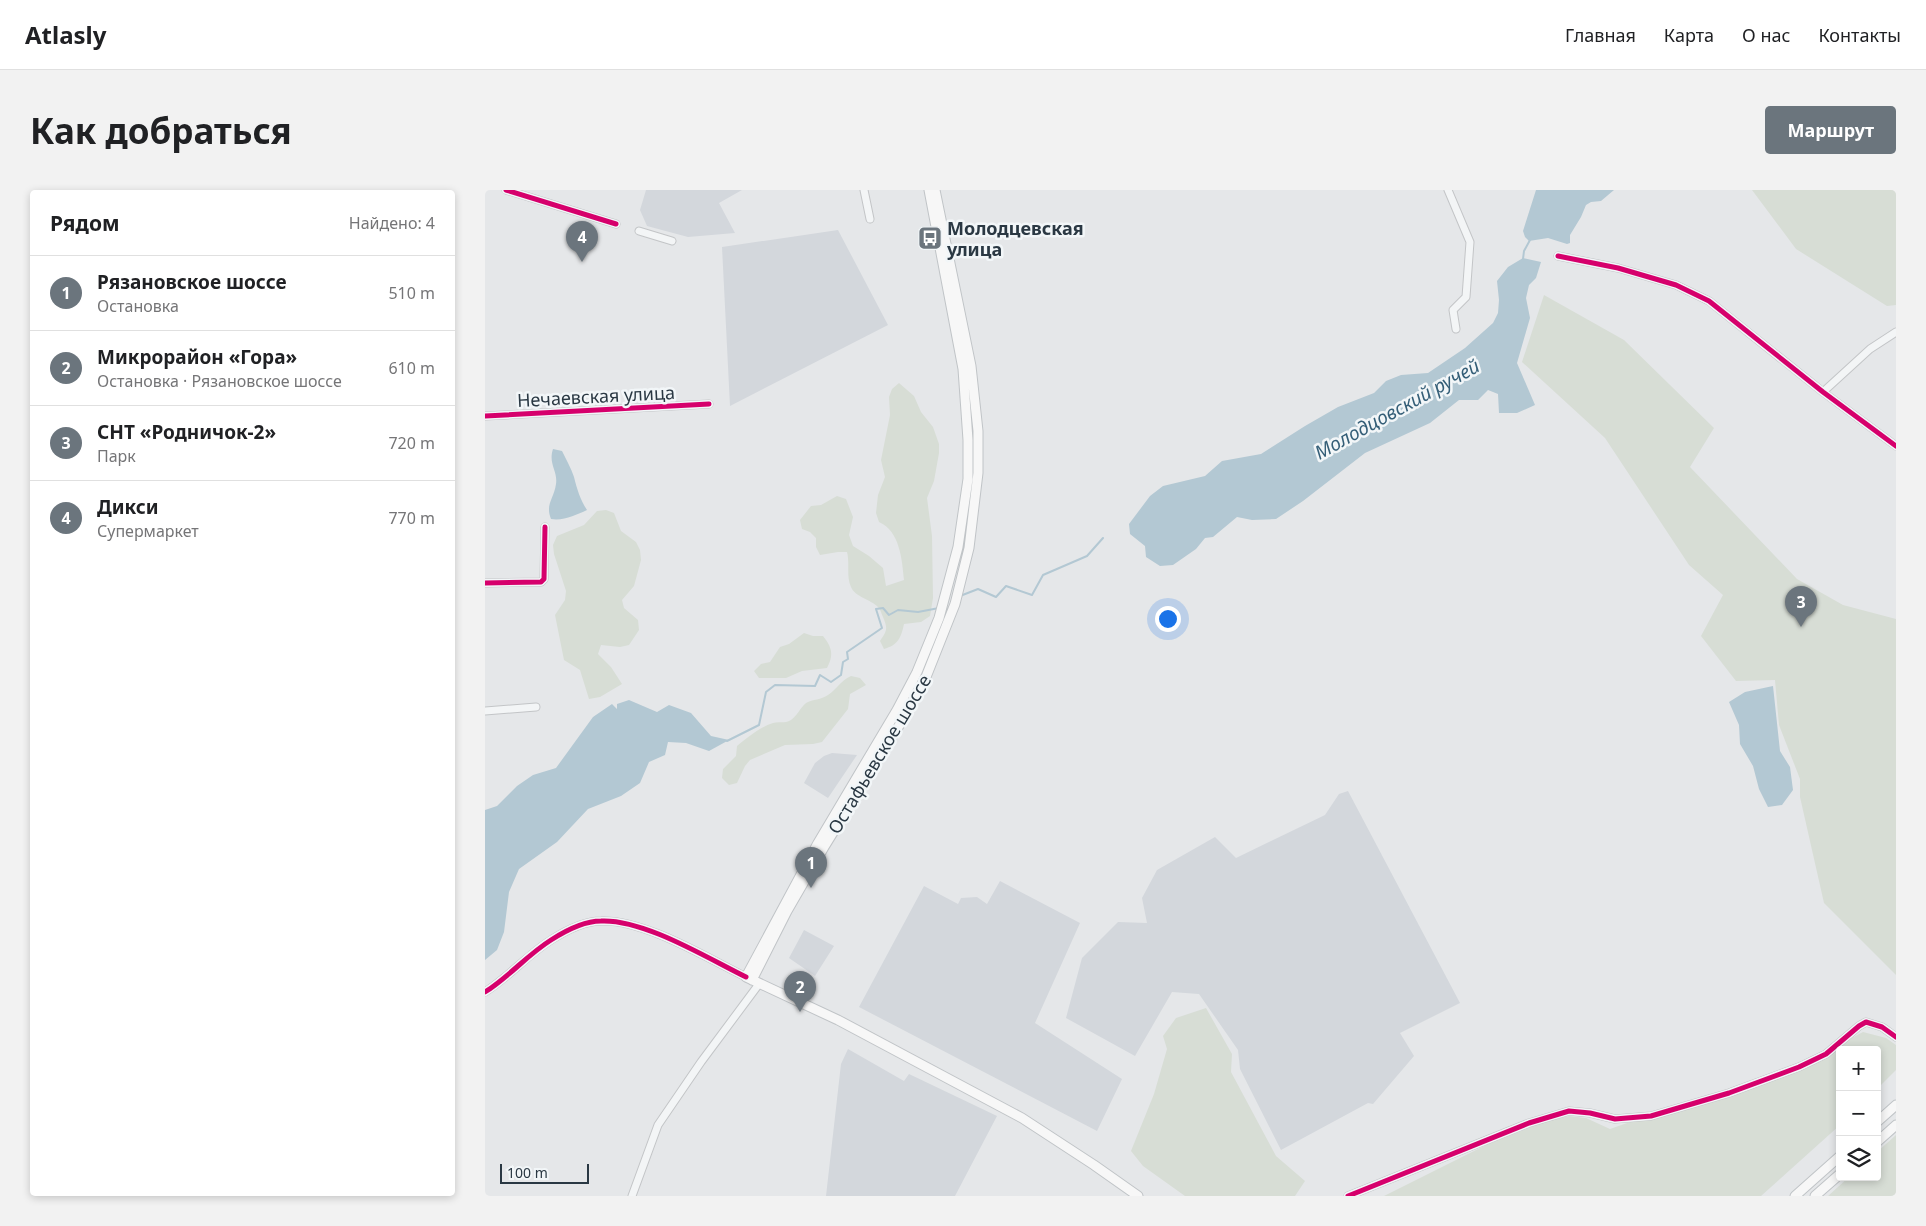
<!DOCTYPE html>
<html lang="ru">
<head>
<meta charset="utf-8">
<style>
	body { margin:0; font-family:"Noto Sans",sans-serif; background:#f2f2f2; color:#202124 }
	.controls { position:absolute; right:15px; bottom:15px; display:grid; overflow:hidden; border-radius:5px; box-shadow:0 2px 8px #0003 }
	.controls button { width:45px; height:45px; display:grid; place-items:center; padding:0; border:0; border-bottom:1px solid #e0e0e0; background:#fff; color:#202124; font:25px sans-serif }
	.scale { position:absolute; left:15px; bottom:12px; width:89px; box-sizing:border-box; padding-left:5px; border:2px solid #2a3843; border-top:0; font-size:14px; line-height:18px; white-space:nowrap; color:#2a3843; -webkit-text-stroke:4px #f2f6f8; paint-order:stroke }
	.you { position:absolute; left:682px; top:428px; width:18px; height:18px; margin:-12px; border:4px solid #fff; border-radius:50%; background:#1a73e8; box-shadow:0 0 0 8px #1a73e833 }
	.badge { display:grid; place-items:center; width:32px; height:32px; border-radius:50%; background:#6b757d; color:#fff; font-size:16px; font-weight:700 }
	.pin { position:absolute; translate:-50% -41px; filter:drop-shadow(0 1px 2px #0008) }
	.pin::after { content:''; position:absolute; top:26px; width:18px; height:15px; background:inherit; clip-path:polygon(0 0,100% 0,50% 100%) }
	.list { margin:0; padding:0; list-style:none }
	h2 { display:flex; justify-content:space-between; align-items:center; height:65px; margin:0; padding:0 20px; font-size:21px }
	h2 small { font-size:16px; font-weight:400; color:#757577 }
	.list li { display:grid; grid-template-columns:32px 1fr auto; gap:15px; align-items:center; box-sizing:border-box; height:75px; padding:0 20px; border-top:1px solid #e0e0e0 }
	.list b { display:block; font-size:19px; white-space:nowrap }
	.list p { margin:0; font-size:16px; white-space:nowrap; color:#757577 }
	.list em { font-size:16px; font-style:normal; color:#757577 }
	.icon { flex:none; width:28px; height:28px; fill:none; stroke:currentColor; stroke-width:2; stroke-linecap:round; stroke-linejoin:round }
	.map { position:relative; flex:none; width:1411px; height:1006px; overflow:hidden; border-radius:5px }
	header { display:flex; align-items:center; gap:30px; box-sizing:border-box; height:70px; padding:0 25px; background:#fff; border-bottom:1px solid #e0e0e0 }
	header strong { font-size:24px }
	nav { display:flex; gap:28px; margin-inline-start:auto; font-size:18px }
	.intro { display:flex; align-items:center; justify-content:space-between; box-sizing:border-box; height:120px; padding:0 30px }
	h1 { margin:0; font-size:35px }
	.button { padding:12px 22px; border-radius:5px; background:#6b757d; color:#fff; font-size:18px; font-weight:700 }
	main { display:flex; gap:30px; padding:0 30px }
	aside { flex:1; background:#fff; border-radius:5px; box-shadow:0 2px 8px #0003 }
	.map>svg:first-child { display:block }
	.built { fill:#d3d7dc }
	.green { fill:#d7ddd5 }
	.water { fill:#b3c8d3 }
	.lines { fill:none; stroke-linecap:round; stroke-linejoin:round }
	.stream { stroke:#b3c8d3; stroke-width:2 }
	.minor-casing { stroke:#c3c5c7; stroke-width:9 }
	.major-casing { stroke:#c0c4c7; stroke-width:11 }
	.minor { stroke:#f3f5f6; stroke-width:7 }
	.major { stroke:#f7f7f7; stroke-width:9 }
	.cycleway-casing { stroke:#f2f6f8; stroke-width:8 }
	.cycleway { stroke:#d6006c; stroke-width:5 }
	.labels { text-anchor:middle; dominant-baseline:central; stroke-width:5; stroke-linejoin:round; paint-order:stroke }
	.poi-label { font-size:18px; font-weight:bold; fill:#2a3843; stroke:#f2f6f8; text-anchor:start }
	.street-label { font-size:18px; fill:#2a3843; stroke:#f2f6f8 }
	.water-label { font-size:19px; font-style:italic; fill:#345e77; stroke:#f2f6f8 }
</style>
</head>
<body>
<header>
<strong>Atlasly</strong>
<nav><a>Главная</a><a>Карта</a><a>О нас</a><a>Контакты</a></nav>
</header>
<div class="intro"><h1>Как добраться</h1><a class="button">Маршрут</a></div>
<main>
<aside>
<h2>Рядом<small>Найдено: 4</small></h2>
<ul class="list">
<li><span class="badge">1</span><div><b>Рязановское шоссе</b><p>Остановка</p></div><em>510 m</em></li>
<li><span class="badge">2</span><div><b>Микрорайон «Гора»</b><p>Остановка · Рязановское шоссе</p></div><em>610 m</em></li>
<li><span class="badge">3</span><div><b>СНТ «Родничок-2»</b><p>Парк</p></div><em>720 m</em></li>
<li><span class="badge">4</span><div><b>Дикси</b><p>Супермаркет</p></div><em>770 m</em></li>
</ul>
</aside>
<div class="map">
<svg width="1411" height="1006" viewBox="0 0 1411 1006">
	<rect width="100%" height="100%" fill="#e5e7e9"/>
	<path class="built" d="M161 0H257L234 13 250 43 203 47 162 36 155 20Z
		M353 40 403 135 245 216 237 57Z
		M347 563 372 565 343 608 319 593 330 573 339 566Z
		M863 601 975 813 915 843 929 866 888 914 883 913 796 960 755 879 753 860 714 804 687 802 650 866 581 828 597 768 633 732 662 733 657 708 672 680 730 647 751 668 840 625 854 604Z
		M515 691 595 733 550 833 637 889 612 941 374 817 439 696 473 714 476 708 492 707 502 714Z
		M319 740 349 756 330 786 304 768Z
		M363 859 419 891 424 884 512 926 470 1006H341L356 874Z"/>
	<path class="green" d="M1267 0H1411V115L1402 116 1311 59Z
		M1059 105 1139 150 1229 238 1205 277 1312 389 1358 415 1411 429V785L1339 713 1315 607V589L1294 535 1290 490 1251 491 1216 446 1238 405 1204 375 1120 248 1037 172Z
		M414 193 429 206 436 222 448 237 454 254V263L449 291 442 308 447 346 448 408 445 426 436 432 419 434C416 448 413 455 399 459L395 451C402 441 403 439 398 427 396 423 396 420 393 417 385 409 370 407 366 397 361 386 365 374 362 362H353L335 365 331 357V348L325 342 317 339 315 330 326 316 336 315 352 306 361 309 368 327 364 345 368 356 384 366 398 378 401 396 419 390C417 370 415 341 394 332L391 323 393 305 400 287 396 270 405 225 404 207 407 199Z
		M121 320 129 323 136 341 151 352 155 360 156 370 149 396 137 410 139 418 153 430 154 440 144 455 135 457 116 455 113 464 126 477 137 494 115 507 104 509 95 480 79 470 70 425 80 410 81 401 69 364 68 355 72 346 99 335 112 321Z
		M319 443 328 446H338C347 457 349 465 342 478L317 481 301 488H274L269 481 276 474 285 472 295 457 304 454Z
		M366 486 375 488 381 495 365 504 363 519 337 552 328 554 300 555 265 570 260 576 252 593 244 595 237 588 238 579 251 566 252 556C262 548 275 537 288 533 294 531 299 534 306 530 312 526 315 518 321 513 328 509 336 510 343 505 352 499 355 491 366 486Z
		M721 818 747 864 746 882 791 966 820 991 810 1006H700L658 976 646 961 669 904 682 859 678 846 691 828Z
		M1378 842 1401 848 1411 855V880L1392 899V860H1355V935L1276 1006H899L1003 954 1061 931 1084 926 1101 928 1125 939 1145 932 1208 916 1336 870 1359 852Z
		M1411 945V1006H1343L1364 987H1392V962Z"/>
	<path class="water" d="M1051 0H1129L1116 11 1106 12 1101 15 1096 27 1085 45V53L1082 54 1063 48 1044 51 1040 47 1038 41Z
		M1038 68 1056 72 1051 88 1044 95 1041 108 1045 128 1032 173 1050 215 1032 223H1014L1013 204 1003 200 993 210H974L945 233 880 263 818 311 791 329 767 330 752 327 728 347 720 348 711 359 688 375 675 376 661 367 660 356 645 344 644 334 665 306 678 296 720 286 737 271 776 264 820 236 853 217 889 203 901 191 916 185 943 183 980 158 1008 133 1013 123 1014 110 1012 91 1023 77Z
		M68 259 77 261C81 269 86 278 89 287 92 299 95 309 102 320 91 325 79 331 66 329 60 314 69 309 71 294 73 281 63 274 68 259Z
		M1288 496 1295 561 1305 577 1308 600 1297 615 1283 617 1274 599 1268 576 1255 554 1254 535 1244 512 1260 502Z
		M144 510 172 522 184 515 206 523 226 546 244 550 224 561 201 553 183 552 180 565 164 572 155 593 136 606 103 619 72 652 34 679 24 702 19 742 12 760 0 770V620L12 616 32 596 48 585 71 578 108 527 127 514 132 519V514Z"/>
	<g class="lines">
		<path class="stream" d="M1038 69 1039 61 1045 50
			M475 406 493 399 511 407 521 396 547 405 558 385 602 366 618 348
			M242 551 274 535 281 502 290 495 330 496 335 485 346 492 356 485 358 472 363 469 362 462 397 438 391 419 398 418 404 425 413 420 433 422 454 418"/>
		<g class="minor-casing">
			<path id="minor" d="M21 0 131 34
				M379 0 385 29
				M963 0 985 52 981 107 968 120 971 139
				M154 41 187 51
				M1073 66 1133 78 1191 95 1224 111 1338 202 1411 256
				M1338 202 1385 159 1411 142
				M0 226 224 214
				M0 393 56 392 59 389 60 337
				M0 521 51 517
				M0 802C24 787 42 765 66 750 80 741 99 731 116 731 159 729 222 768 261 787
				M147 1006 173 935 216 872 274 794
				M863 1006 1044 933 1084 921 1105 923 1130 929 1166 926 1244 903 1314 877 1341 864 1374 836 1381 832 1397 837 1411 847"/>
		</g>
		<g class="major-casing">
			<path id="major" d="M444 0 478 179 483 250V289L473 357 454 428 432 482 412 520 333 653 261 787 353 830 537 928 609 975 653 1006
				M267 790 302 721 339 657 420 526 441 487 470 414 484 358 493 283V241L486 176 450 0
				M1392 932 1411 915
				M1392 952 1411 935
				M1310 1006 1355 966
				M1330 1006 1355 984"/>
		</g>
		<use href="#minor" class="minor"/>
		<use href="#major" class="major"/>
		<g class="cycleway-casing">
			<path id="cycleway" d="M21 0 131 34
				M1073 66 1133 78 1191 95 1224 111 1338 202 1411 256
				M0 226 224 214
				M0 393 56 392 59 389 60 337
				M0 802C24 787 42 765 66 750 80 741 99 731 116 731 159 729 222 768 261 787
				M863 1006 1044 933 1084 921 1105 923 1130 929 1166 926 1244 903 1314 877 1341 864 1374 836 1381 832 1397 837 1411 847"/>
		</g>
		<use href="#cycleway" class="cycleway"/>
	</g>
	<defs>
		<g id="bus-square" transform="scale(1.25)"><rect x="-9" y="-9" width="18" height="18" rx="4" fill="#6b757d" stroke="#f2f6f8"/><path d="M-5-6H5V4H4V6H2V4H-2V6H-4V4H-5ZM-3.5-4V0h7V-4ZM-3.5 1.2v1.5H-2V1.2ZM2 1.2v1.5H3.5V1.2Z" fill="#fff"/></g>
	</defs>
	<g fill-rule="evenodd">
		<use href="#bus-square" x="445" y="48"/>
	</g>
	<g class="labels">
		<g class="poi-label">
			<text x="462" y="38">Молодцевская<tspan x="462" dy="21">улица</tspan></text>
		</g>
		<g class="street-label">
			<text transform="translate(111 206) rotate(-3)">Нечаевская улица</text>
			<text transform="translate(394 564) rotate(-59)">Остафьевское шоссе</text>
		</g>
		<g class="water-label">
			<text transform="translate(912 219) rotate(-29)">Молодцовский ручей</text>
		</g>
	</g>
</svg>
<div class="controls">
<button>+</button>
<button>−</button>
<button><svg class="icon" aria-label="layers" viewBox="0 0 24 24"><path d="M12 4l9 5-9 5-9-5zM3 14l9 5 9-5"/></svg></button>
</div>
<div class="scale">100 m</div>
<div class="you"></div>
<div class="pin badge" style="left:326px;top:698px">1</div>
<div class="pin badge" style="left:315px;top:822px">2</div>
<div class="pin badge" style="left:1316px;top:437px">3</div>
<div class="pin badge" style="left:97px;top:72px">4</div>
</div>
</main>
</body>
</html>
